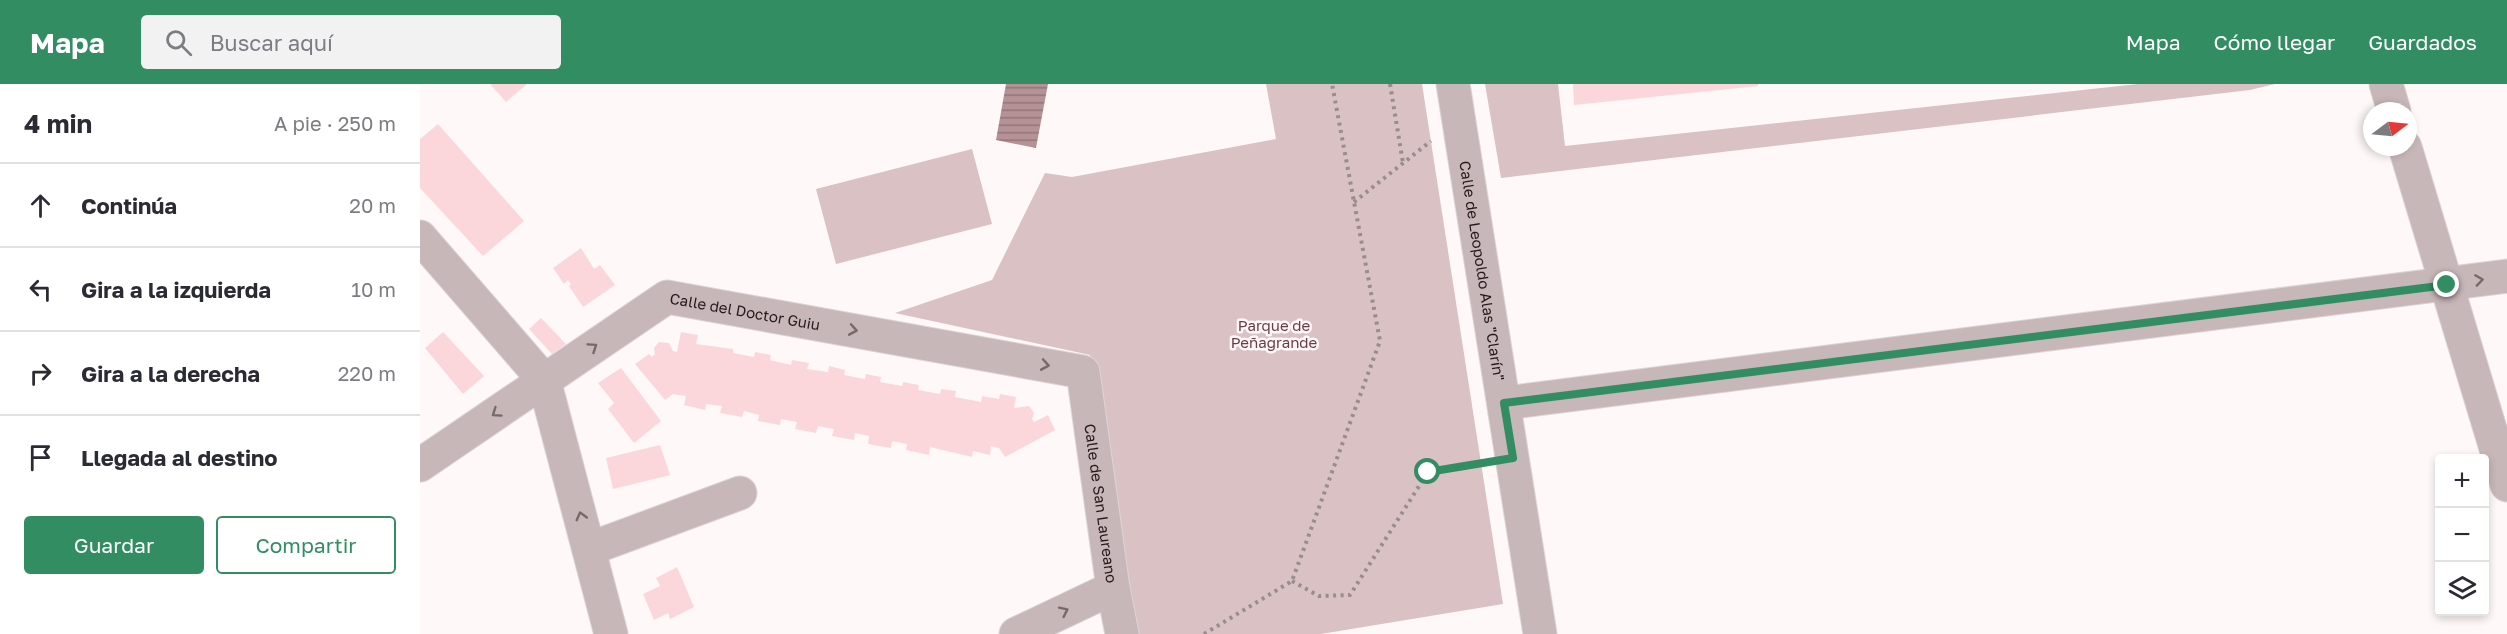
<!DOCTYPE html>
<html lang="es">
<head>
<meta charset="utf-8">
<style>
	body { margin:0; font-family:"Golos Text",sans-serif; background:#f2f2f3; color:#2b2b33 }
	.controls { position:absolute; right:18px; bottom:18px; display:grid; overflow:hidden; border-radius:6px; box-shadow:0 3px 9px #0003 }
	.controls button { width:54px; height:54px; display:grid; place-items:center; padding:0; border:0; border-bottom:2px solid #e1e1e2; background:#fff; color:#2b2b33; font:30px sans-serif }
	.compass { position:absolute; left:1943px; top:18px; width:54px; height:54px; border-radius:50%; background:#fff; box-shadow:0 3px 9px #0003; rotate:74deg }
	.stop { position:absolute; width:18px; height:18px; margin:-14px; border:4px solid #338d62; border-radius:50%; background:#fff }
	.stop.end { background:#338d62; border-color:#fff; box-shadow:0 2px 6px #0008 }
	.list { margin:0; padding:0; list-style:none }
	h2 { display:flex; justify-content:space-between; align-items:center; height:78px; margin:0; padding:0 24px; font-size:26px }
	h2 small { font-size:20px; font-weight:400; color:#7c7c81 }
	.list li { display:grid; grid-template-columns:39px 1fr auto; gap:18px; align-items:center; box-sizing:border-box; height:84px; padding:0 24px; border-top:2px solid #e1e1e2 }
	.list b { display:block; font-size:22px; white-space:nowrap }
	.list em { font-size:20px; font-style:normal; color:#7c7c81 }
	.actions { display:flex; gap:12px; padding:18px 24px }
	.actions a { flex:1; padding:14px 0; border:2px solid #338d62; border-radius:6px; text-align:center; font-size:21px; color:#338d62 }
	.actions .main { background:#338d62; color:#fff }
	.icon { flex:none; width:33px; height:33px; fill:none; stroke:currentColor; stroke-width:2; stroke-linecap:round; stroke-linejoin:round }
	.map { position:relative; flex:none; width:2087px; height:550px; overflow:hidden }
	header { display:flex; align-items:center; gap:36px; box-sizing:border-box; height:84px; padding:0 30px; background:#338d62; color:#fff }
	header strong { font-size:28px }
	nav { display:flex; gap:33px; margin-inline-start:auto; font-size:21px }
	.search { width:420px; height:54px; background:#f2f2f3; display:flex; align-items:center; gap:15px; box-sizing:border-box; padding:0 21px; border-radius:6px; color:#7c7c81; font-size:22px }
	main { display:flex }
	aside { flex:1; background:#fff }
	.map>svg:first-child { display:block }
	.park { fill:#dac1c4 }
	.water { fill:url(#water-rules) }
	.building { fill:#fbd7dc }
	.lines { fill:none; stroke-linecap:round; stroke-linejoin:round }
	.minor-casing { stroke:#dcd4d5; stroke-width:35 }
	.path { stroke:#978d8e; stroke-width:4; stroke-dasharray:3 4.5; stroke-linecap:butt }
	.minor { stroke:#c8b7b9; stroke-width:33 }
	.oneway { stroke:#77686a }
	.route { stroke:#338d62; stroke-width:8 }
	.labels { text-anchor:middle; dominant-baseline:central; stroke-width:5; stroke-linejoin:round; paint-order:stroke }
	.street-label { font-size:15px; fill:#26191b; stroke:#fff8f8 }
	.park-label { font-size:15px; fill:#6c3a43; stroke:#fff8f8 }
</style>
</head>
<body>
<header>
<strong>Mapa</strong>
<div class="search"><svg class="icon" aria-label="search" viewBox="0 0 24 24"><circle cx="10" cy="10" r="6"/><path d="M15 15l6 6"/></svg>Buscar aquí</div>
<nav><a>Mapa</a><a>Cómo llegar</a><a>Guardados</a></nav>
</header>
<main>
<aside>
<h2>4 min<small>A pie · 250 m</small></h2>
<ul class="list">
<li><svg class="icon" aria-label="ahead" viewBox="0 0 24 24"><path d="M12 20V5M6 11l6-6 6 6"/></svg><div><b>Continúa</b></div><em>20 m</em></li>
<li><svg class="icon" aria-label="left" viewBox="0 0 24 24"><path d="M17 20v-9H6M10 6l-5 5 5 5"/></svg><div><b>Gira a la izquierda</b></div><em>10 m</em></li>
<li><svg class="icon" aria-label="right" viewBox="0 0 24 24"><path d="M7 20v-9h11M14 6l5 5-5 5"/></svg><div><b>Gira a la derecha</b></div><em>220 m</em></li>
<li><svg class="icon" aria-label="arrive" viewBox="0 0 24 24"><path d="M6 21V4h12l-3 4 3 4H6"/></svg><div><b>Llegada al destino</b></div></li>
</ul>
<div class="actions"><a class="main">Guardar</a><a>Compartir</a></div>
</aside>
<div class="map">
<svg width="2087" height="550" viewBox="0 0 2087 550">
	<defs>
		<pattern id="water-rules" width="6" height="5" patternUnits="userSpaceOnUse" patternTransform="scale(1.5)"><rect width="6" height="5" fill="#b49296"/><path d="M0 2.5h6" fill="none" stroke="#92767a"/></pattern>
	</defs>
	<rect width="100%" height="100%" fill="#fff8f8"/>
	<path class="park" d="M846 0H1002L1083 520 901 550H716L670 271 475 229 572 196 625 89 652 93 856 55Z
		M1065 0H1138L1145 62 1718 0H1855L1830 6 1081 94Z
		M552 65 572 140 416 180 396 105Z"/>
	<path class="water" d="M586 0H628L616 64 576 56Z"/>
	<path class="building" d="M70 0H107L86 18Z
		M1153 0H1338V2L1154 21Z
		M18 40 104 137 63 172 0 104V55Z
		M161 164 174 185 180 181 195 201 163 223 149 202 151 200 148 196 144 200 133 184Z
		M121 234 146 260 132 270 109 245Z
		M23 248 64 292 43 310 5 264Z
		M261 248 278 251 276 260 313 265V269L334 273 335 268 351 271 350 276 371 281 372 276 389 279 387 285 408 288 409 282 425 286 424 291 445 295 446 290 461 293 460 298 482 302 483 298 499 301 498 306 520 310 521 305 536 307 535 313 561 318 562 312 579 315 580 310 596 313 594 324 609 322 614 329 612 335 614 338 628 331 635 346 585 373 579 364 571 362 570 371 553 367 552 373 510 363 509 371 486 366 487 360 472 357 471 364 448 360 449 352 435 349 434 356 412 352 414 345 398 342 396 349 375 345 377 338 361 335 360 341 338 337 339 331 324 327 322 333 300 329 302 322 286 320 285 326 264 321 266 312 253 310 245 316 215 280 229 270 232 273 235 270 234 264 239 258 249 259 253 267 257 268Z
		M201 284 241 337 214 359 188 325 194 319 178 299Z
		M240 361 250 391 193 405 186 374Z
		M257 483 274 523 250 535 248 529 234 536 223 510 240 502 236 494Z"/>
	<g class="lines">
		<g class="minor-casing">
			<g id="minor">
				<path id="s1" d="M1033 0 1120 550"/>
				<path d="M1966 0 1974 27"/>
				<path d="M1985 63 2087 401"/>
				<path d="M0 153 124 296 191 550"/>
				<path d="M1085 319 2087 192"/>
				<path id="s2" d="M0 381 247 213 663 288 693 504 702 550"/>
				<path d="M169 465 320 409"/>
				<path d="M596 550 693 504"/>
			</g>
		</g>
		<path class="path" d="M970 0 983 79
			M934 118 1011 57
			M872 497 899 512 930 511 1008 388 1062 379
			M784 550 872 497 960 257 912 0"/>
		<use href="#minor" class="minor"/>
	</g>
	<defs><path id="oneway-chevron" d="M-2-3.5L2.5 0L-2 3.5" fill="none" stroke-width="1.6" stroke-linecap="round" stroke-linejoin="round" transform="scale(1.5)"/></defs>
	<g class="oneway">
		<use href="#oneway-chevron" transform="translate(2059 196) rotate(-8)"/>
		<use href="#oneway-chevron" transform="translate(433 246) rotate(10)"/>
		<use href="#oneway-chevron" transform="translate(173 263) rotate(-34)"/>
		<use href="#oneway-chevron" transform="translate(625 281) rotate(10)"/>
		<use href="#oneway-chevron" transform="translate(76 329) rotate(145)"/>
		<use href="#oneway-chevron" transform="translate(161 432) rotate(-105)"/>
		<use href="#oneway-chevron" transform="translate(644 527) rotate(-26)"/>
	</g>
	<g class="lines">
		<path class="route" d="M1008 388 1093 374 1084 319 2027 201"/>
	</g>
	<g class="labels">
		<g class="street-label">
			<text stroke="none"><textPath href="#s1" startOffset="189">Calle de Leopoldo Alas "Clarín"</textPath></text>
			<text stroke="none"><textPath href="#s2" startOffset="378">Calle del Doctor Guiu</textPath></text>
			<text stroke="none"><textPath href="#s2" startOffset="854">Calle de San Laureano</textPath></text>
		</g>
		<g class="park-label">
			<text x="854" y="241">Parque de<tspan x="854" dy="17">Peñagrande</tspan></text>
		</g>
	</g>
</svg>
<div class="controls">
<button>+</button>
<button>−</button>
<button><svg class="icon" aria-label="layers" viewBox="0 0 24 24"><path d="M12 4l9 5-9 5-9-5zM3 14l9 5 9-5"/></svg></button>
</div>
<svg class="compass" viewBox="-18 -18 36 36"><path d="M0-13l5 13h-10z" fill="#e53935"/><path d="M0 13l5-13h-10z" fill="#7c7c81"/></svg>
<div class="stop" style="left:1008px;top:388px"></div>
<div class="stop end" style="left:2027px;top:201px"></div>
</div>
</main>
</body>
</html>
